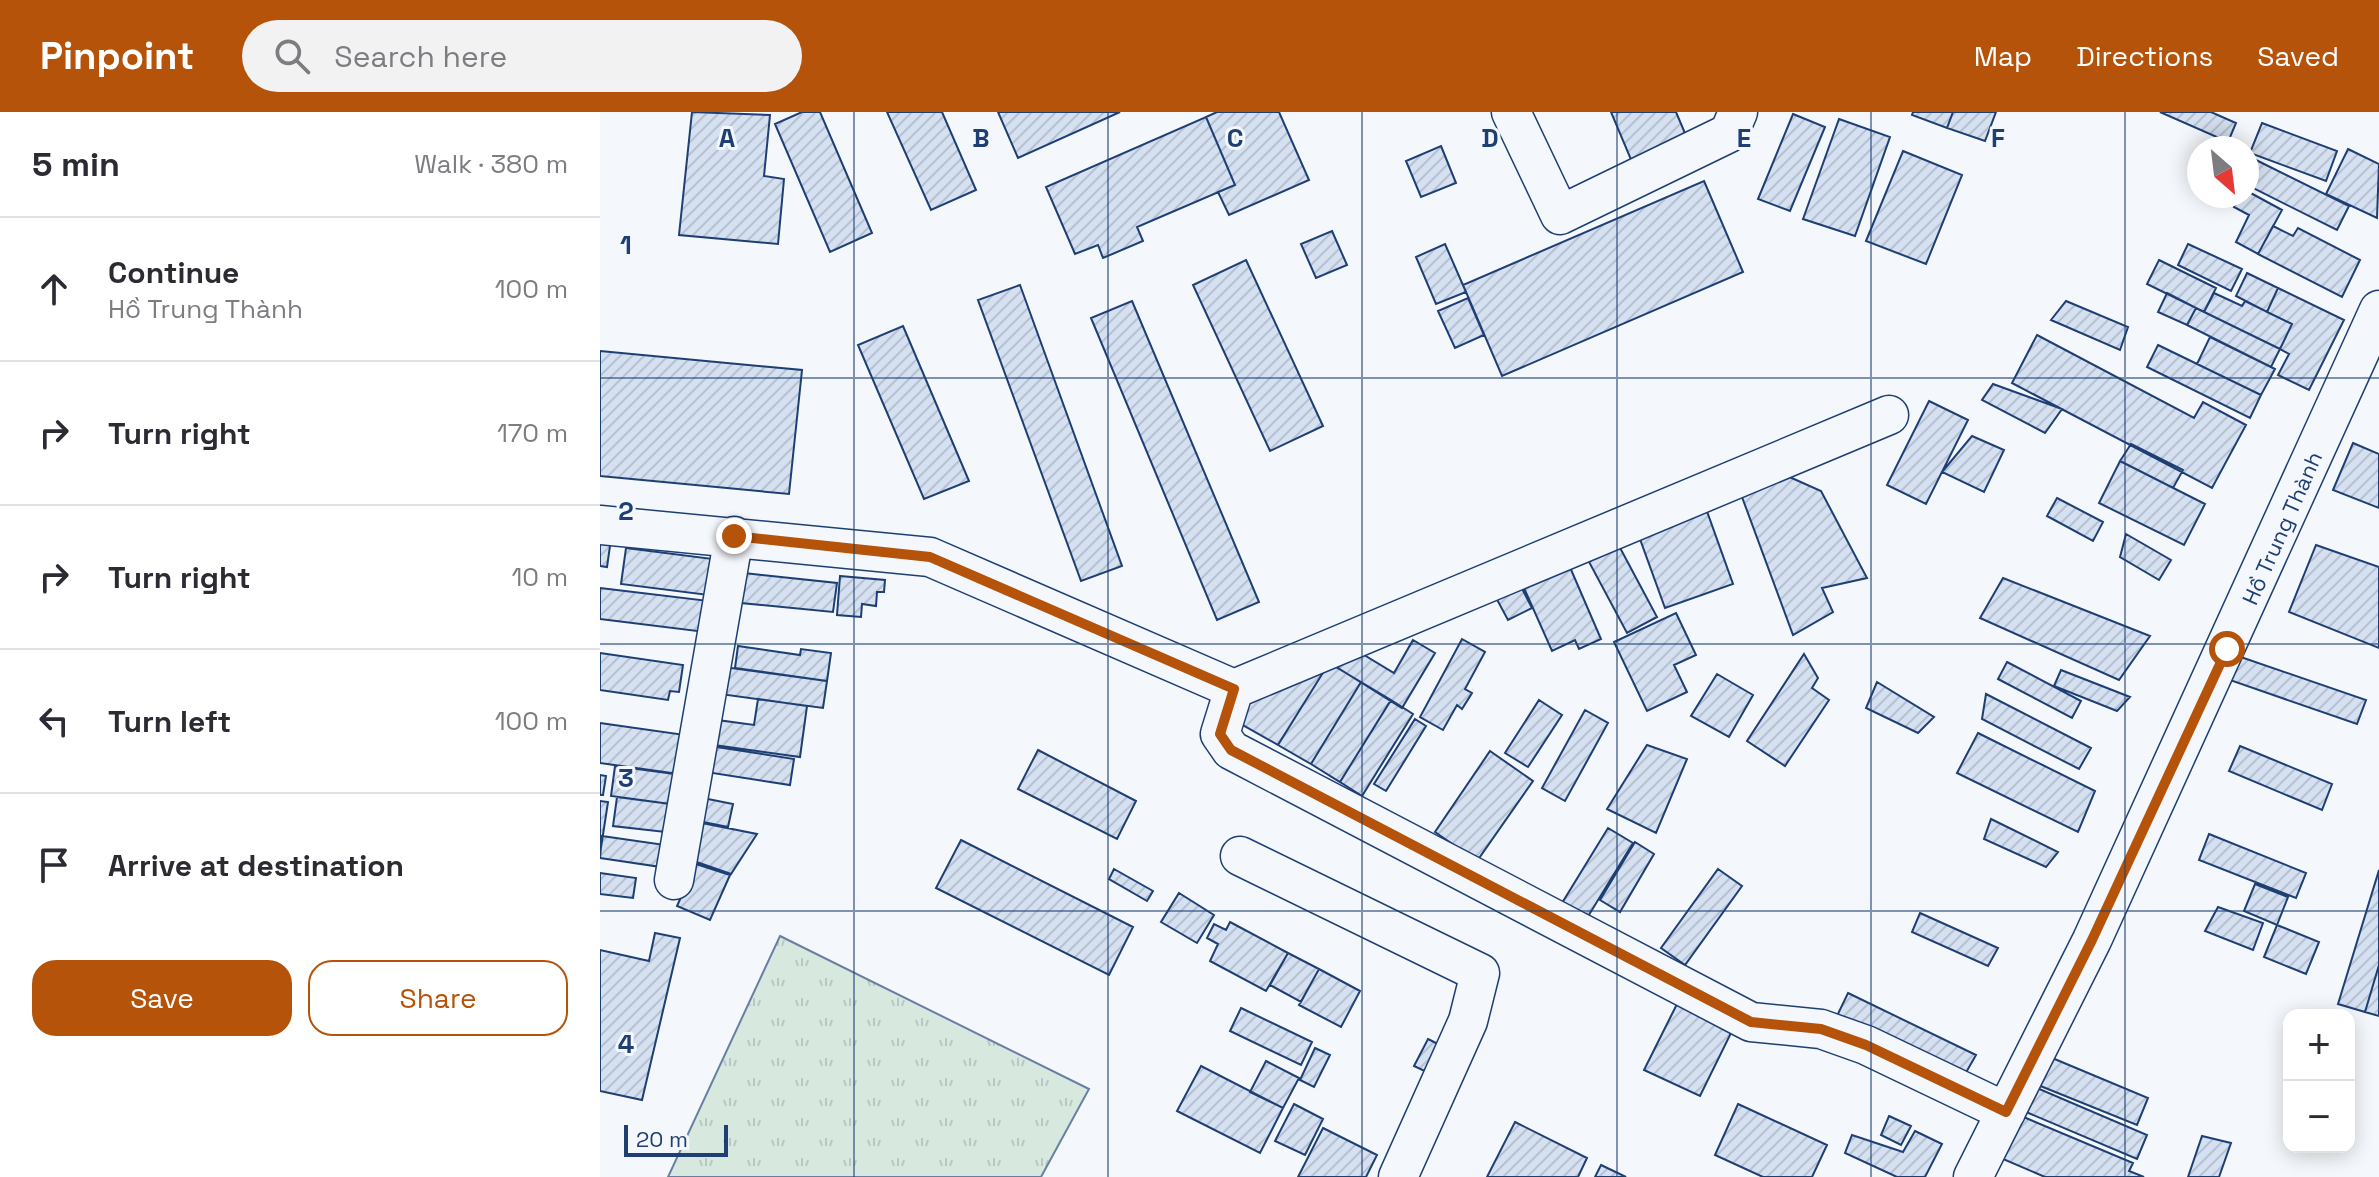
<!DOCTYPE html>
<html lang="en">
<head>
<meta charset="utf-8">
<style>
	body { margin:0; font-family:"Space Grotesk",sans-serif; background:#f2f2f3; color:#2b2b33 }
	.controls { position:absolute; right:24px; bottom:24px; display:grid; overflow:hidden; border-radius:16px; box-shadow:0 4px 20px #0003 }
	.controls button { width:72px; height:72px; display:grid; place-items:center; padding:0; border:0; border-bottom:2px solid #e1e1e2; background:#fff; color:#2b2b33; font:40px sans-serif }
	.compass { position:absolute; left:1587px; top:24px; width:72px; height:72px; border-radius:50%; background:#fff; box-shadow:0 4px 20px #0003; rotate:152deg }
	.scale { position:absolute; left:24px; bottom:20px; width:104px; box-sizing:border-box; padding-left:8px; border:4px solid #1d3f73; border-top:0; font-size:22px; line-height:28px; white-space:nowrap; color:#1d3f73; -webkit-text-stroke:6px #f4f7fb; paint-order:stroke }
	.stop { position:absolute; width:24px; height:24px; margin:-18px; border:6px solid #b45309; border-radius:50%; background:#fff }
	.stop.end { background:#b45309; border-color:#fff; box-shadow:0 2px 8px #0008 }
	.list { margin:0; padding:0; list-style:none }
	h2 { display:flex; justify-content:space-between; align-items:center; height:104px; margin:0; padding:0 32px; font-size:34px }
	h2 small { font-size:26px; font-weight:400; color:#7c7c81 }
	.list li { display:grid; grid-template-columns:52px 1fr auto; gap:24px; align-items:center; box-sizing:border-box; height:144px; padding:0 32px; border-top:2px solid #e1e1e2 }
	.list b { display:block; font-size:30px; white-space:nowrap }
	.list p { margin:0; font-size:26px; white-space:nowrap; color:#7c7c81 }
	.list em { font-size:26px; font-style:normal; color:#7c7c81 }
	.actions { display:flex; gap:16px; padding:24px 32px }
	.actions a { flex:1; padding:18px 0; border:2px solid #b45309; border-radius:24px; text-align:center; font-size:28px; color:#b45309 }
	.actions .main { background:#b45309; color:#fff }
	.icon { flex:none; width:44px; height:44px; fill:none; stroke:currentColor; stroke-width:2; stroke-linecap:round; stroke-linejoin:round }
	.map { position:relative; flex:none; width:1779px; height:1065px; overflow:hidden }
	header { display:flex; align-items:center; gap:48px; box-sizing:border-box; height:112px; padding:0 40px; background:#b45309; color:#fff }
	header strong { font-size:38px }
	nav { display:flex; gap:44px; margin-inline-start:auto; font-size:28px }
	.search { width:560px; height:72px; background:#f2f2f3; display:flex; align-items:center; gap:20px; box-sizing:border-box; padding:0 28px; border-radius:44px; color:#7c7c81; font-size:30px }
	main { display:flex }
	aside { flex:1; background:#fff }
	.map>svg:first-child { display:block }
	.grass { fill:url(#grass-tufts); stroke:#687fa3; stroke-width:2 }
	.building { fill:url(#building-hatch); stroke:#1d3f73; stroke-width:2 }
	.lines { fill:none; stroke-linecap:round; stroke-linejoin:round }
	.minor-casing { stroke:#1d3f73; stroke-width:41 }
	.minor { stroke:#f4f7fb; stroke-width:38 }
	.route { stroke:#b45309; stroke-width:10 }
	.grid { fill:none; stroke:#1d3f73; stroke-width:2; stroke-opacity:0.55 }
	.labels { text-anchor:middle; dominant-baseline:central; stroke-width:6; stroke-linejoin:round; paint-order:stroke }
	.street-label { font-size:22px; fill:#1d3f73; stroke:#f4f7fb }
	.grid-label { font-size:26px; text-anchor:middle; font-weight:bold; fill:#1d3f73; stroke:#f4f7fb; stroke-width:6; stroke-linejoin:round; paint-order:stroke }
</style>
</head>
<body>
<header>
<strong>Pinpoint</strong>
<div class="search"><svg class="icon" aria-label="search" viewBox="0 0 24 24"><circle cx="10" cy="10" r="6"/><path d="M15 15l6 6"/></svg>Search here</div>
<nav><a>Map</a><a>Directions</a><a>Saved</a></nav>
</header>
<main>
<aside>
<h2>5 min<small>Walk · 380 m</small></h2>
<ul class="list">
<li><svg class="icon" aria-label="ahead" viewBox="0 0 24 24"><path d="M12 20V5M6 11l6-6 6 6"/></svg><div><b>Continue</b><p>Hồ Trung Thành</p></div><em>100 m</em></li>
<li><svg class="icon" aria-label="right" viewBox="0 0 24 24"><path d="M7 20v-9h11M14 6l5 5-5 5"/></svg><div><b>Turn right</b></div><em>170 m</em></li>
<li><svg class="icon" aria-label="right" viewBox="0 0 24 24"><path d="M7 20v-9h11M14 6l5 5-5 5"/></svg><div><b>Turn right</b></div><em>10 m</em></li>
<li><svg class="icon" aria-label="left" viewBox="0 0 24 24"><path d="M17 20v-9H6M10 6l-5 5 5 5"/></svg><div><b>Turn left</b></div><em>100 m</em></li>
<li><svg class="icon" aria-label="arrive" viewBox="0 0 24 24"><path d="M6 21V4h12l-3 4 3 4H6"/></svg><div><b>Arrive at destination</b></div></li>
</ul>
<div class="actions"><a class="main">Save</a><a>Share</a></div>
</aside>
<div class="map">
<svg width="1779" height="1065" viewBox="0 0 1779 1065">
	<defs>
		<pattern id="grass-tufts" width="24" height="20" patternUnits="userSpaceOnUse" patternTransform="scale(2)"><rect width="24" height="20" fill="#d7e8df"/><path d="M3 7l-1-3M5 7V3M7 7l1-3M15 17l-1-3M17 17v-4M19 17l1-3" fill="none" stroke="#b8c8c3"/></pattern>
		<pattern id="building-hatch" width="6" height="6" patternUnits="userSpaceOnUse" patternTransform="scale(2)"><rect width="6" height="6" fill="#d5e0f0"/><path d="M-1 1l2-2M0 6l6-6M5 7l2-2" fill="none" stroke="#b6c1d1"/></pattern>
	</defs>
	<rect width="100%" height="100%" fill="#f4f7fb"/>
	<path class="grass" d="M180 824 489 977 441 1065H68Z"/>
	<path class="building" d="M92 0 170 3 164 64 184 67 178 132 79 123Z
		M202 0H220L272 121 230 140 175 12Z
		M287 0H342L376 78 331 98Z
		M398 0H520L418 46Z
		M617 0H679L709 68 629 103 618 80 635 73 606 5Z
		M1011 0H1076L1087 26 1032 50Z
		M1313 0H1353L1347 16 1312 3Z
		M1353 0H1396L1385 29 1347 16Z
		M1560 0H1611L1636 11 1628 30Z
		M1193 2 1225 15 1190 99 1158 87Z
		M606 5 635 73 537 115 543 129 503 146 498 133 475 142 446 75Z
		M1239 7 1290 25 1255 124 1203 107Z
		M1662 11 1737 39 1726 69 1650 41Z
		M841 34 856 71 821 85 806 49Z
		M1748 37 1779 52 1777 106 1726 82Z
		M1303 39 1362 63 1326 152 1266 129Z
		M1654 47 1749 94 1737 118 1647 73V61Z
		M1104 69 1143 160 902 264 863 173Z
		M1647 79 1682 98 1658 142 1636 130 1649 103 1634 95 1640 84H1647Z
		M1673 114 1693 124 1698 116 1760 148 1742 185 1658 142Z
		M732 119 747 153 716 166 701 132Z
		M845 132 866 180 836 192 816 145Z
		M1588 132 1642 157 1631 179 1578 153Z
		M646 148 723 314 670 339 593 173Z
		M1559 148 1616 176 1604 200 1547 172Z
		M1647 161 1678 176 1667 200 1636 184Z
		M420 173 522 454 481 469 378 188Z
		M1678 176 1744 208 1709 278 1678 263 1689 242 1680 237 1692 212 1667 200Z
		M1567 181 1596 196 1587 213 1558 200Z
		M1614 181 1642 194 1645 189 1692 212 1680 237 1604 200Z
		M868 186 884 223 855 236 838 199Z
		M532 189 659 490 617 508 491 206Z
		M1466 189 1528 215 1520 238 1451 208Z
		M1596 196 1680 237 1671 255 1587 213Z
		M303 214 369 369 324 387 258 233Z
		M1437 223 1594 306 1603 290 1646 313 1612 376 1412 271Z
		M1610 225 1675 257 1661 283 1597 252Z
		M1558 233 1661 283 1650 306 1547 255Z
		M0 239 202 258 189 382 0 364Z
		M1393 272 1462 297 1445 321 1382 288Z
		M1329 289 1368 308 1326 392 1287 373Z
		M1372 324 1404 338 1384 380 1342 360Z
		M1753 331 1779 342V396L1733 378Z
		M1531 332 1583 358 1573 376 1520 349Z
		M1520 349 1605 392 1584 433 1499 391Z
		M1185 363 1221 379 1267 466 1222 476 1233 500 1193 523 1142 385Z
		M1457 386 1503 410 1493 429 1447 404Z
		M1104 391 1133 472 1065 496 1036 416Z
		M1526 422 1571 448 1559 468 1520 445Z
		M0 426 11 427 7 455 0 454Z
		M1018 432 1057 505 1027 521 988 448Z
		M1716 433 1779 455V536L1689 500Z
		M26 436 113 447 108 483 21 472Z
		M966 446 1001 527 979 537 975 528 952 539 920 467Z
		M144 461 237 471 233 500 141 491Z
		M240 464 285 468 284 480H277L276 494 262 492 261 505 237 503Z
		M1403 466 1550 524 1519 568 1380 506Z
		M918 469 932 496 908 508 894 482Z
		M0 476 109 489 105 520 0 507Z
		M1076 501 1096 543 1074 553 1087 580 1047 599 1014 530Z
		M862 527 885 540 865 577 872 581 862 597 857 593 843 618 820 605Z
		M813 528 835 541 802 596 738 556 751 535 794 561Z
		M138 534 200 543 201 537 231 541 227 569 135 556Z
		M0 541 83 553 79 580 70 579 68 588 0 578Z
		M1204 542 1218 566 1212 576 1229 588 1185 654 1147 629Z
		M1632 542 1766 588 1757 612 1624 566Z
		M1407 550 1481 589 1472 606 1398 567Z
		M729 551 678 633 634 608 650 578Z
		M729 551 761 570 711 652 678 633Z
		M124 555 227 569 223 596 120 582Z
		M1461 558 1530 585 1517 599 1454 574Z
		M1117 562 1153 583 1129 625 1091 604Z
		M761 570 791 588 740 670 711 652Z
		M1277 570 1334 605 1318 621 1266 596Z
		M1386 582 1491 636 1479 657 1382 607Z
		M158 587 207 594 200 645 114 633 117 608 154 613Z
		M791 588 813 602 762 684 740 670Z
		M939 588 962 603 928 655 905 641Z
		M985 598 1008 611 965 689 942 676Z
		M815 607 826 614 786 679 774 672Z
		M0 611 92 624 86 663 0 651Z
		M1378 621 1495 679 1478 720 1357 661Z
		M1047 633 1087 647 1056 721 1007 697Z
		M110 634 194 647 190 673 106 660Z
		M1640 634 1732 672 1722 698 1629 659Z
		M438 638 536 689 517 727 418 677Z
		M890 639 933 669 877 749 835 720Z
		M15 654 82 663 78 693 11 684Z
		M0 663 6 664 3 683H0Z
		M17 685 78 693 74 721 13 714Z
		M98 685 133 692 128 715 93 708Z
		M0 689 8 690 0 742Z
		M1391 707 1458 740 1446 755 1384 727Z
		M97 710 157 722 131 762 88 747Z
		M1008 716 1033 731 984 811 959 796Z
		M1609 722 1706 761 1696 786 1599 748Z
		M2 724 65 733 61 755 0 746Z
		M361 728 533 815 509 863 336 776Z
		M1035 730 1054 742 1020 800 1000 788Z
		M96 752 130 763 110 808 77 794Z
		M514 757 553 779 547 789 509 767Z
		M1118 757 1142 774 1085 853 1061 836Z
		M1779 758V853L1765 900 1738 892Z
		M0 761 36 766 33 786 0 782Z
		M1655 772 1688 785 1677 813 1644 799Z
		M579 781 614 803 597 831 561 810Z
		M1618 795 1663 811 1653 838 1605 819Z
		M1320 801 1398 836 1388 854 1312 820Z
		M630 810 688 841 666 879 610 849 618 832 607 826 614 812 626 818Z
		M1677 813 1719 830 1706 862 1664 845Z
		M55 821 80 826 42 988 0 979V838L49 849Z
		M688 841 719 857 701 890 670 873Z
		M1779 853V904L1765 900Z
		M719 857 760 879 741 915 699 893Z
		M1248 881 1376 943 1364 964 1236 906Z
		M1078 890 1133 917 1100 984 1044 958Z
		M641 896 712 930 701 953 630 919Z
		M828 927 846 936 833 963 814 954Z
		M715 936 730 943 714 975 700 968Z
		M1445 943 1548 986 1537 1013 1433 971Z
		M666 949 699 966 683 996 650 980Z
		M601 954 683 996 660 1041 577 999Z
		M1430 973 1547 1023 1537 1047 1419 997Z
		M694 992 723 1007 705 1043 675 1029Z
		M1138 992 1227 1033 1212 1065H1163L1115 1043Z
		M1289 1004 1311 1014 1301 1033 1281 1023Z
		M1421 1004 1533 1051 1529 1059 1544 1065H1445L1403 1047Z
		M915 1010 987 1046 978 1065H887Z
		M723 1016 777 1043 766 1065H698Z
		M1315 1019 1342 1032 1325 1065H1297L1245 1041 1252 1023 1303 1040Z
		M1602 1024 1631 1031 1619 1065H1588Z
		M1001 1053 1026 1065H995Z"/>
	<g class="lines">
		<g class="minor-casing">
			<path id="minor" d="M911 0 960 103 1129 21 1138 0
				M0 413 330 445 634 577 1289 303
				M634 577 620 622 631 638 1151 910 1221 917 1266 933 1406 1000
				M640 744 880 861 868 909 798 1065
				M74 768 134 424
				M1373 1065 1492 828 1779 198"/>
		</g>
		<use href="#minor" class="minor"/>
	</g>
	<g class="lines">
		<path class="route" d="M134 424 330 445 634 577 620 622 631 638 1151 910 1221 917 1266 933 1406 1000 1492 828 1627 537"/>
	</g>
	<path class="grid" d="M254 0V1065M508 0V1065M762 0V1065M1017 0V1065M1271 0V1065M1525 0V1065M0 266H1779M0 532H1779M0 799H1779"/>
	<g class="labels">
		<g class="street-label">
			<text transform="translate(1682 416) rotate(-66)">Hồ Trung Thành</text>
		</g>
	</g>
	<g class="grid-label">
		<text x="127" y="35">A</text>
		<text x="381" y="35">B</text>
		<text x="635" y="35">C</text>
		<text x="890" y="35">D</text>
		<text x="1144" y="35">E</text>
		<text x="1398" y="35">F</text>
		<text x="26" y="142">1</text>
		<text x="26" y="408">2</text>
		<text x="26" y="675">3</text>
		<text x="26" y="941">4</text>
	</g>
</svg>
<div class="controls">
<button>+</button>
<button>−</button>
</div>
<svg class="compass" viewBox="-18 -18 36 36"><path d="M0-13l5 13h-10z" fill="#e53935"/><path d="M0 13l5-13h-10z" fill="#7c7c81"/></svg>
<div class="scale">20 m</div>
<div class="stop" style="left:1627px;top:537px"></div>
<div class="stop end" style="left:134px;top:424px"></div>
</div>
</main>
</body>
</html>
